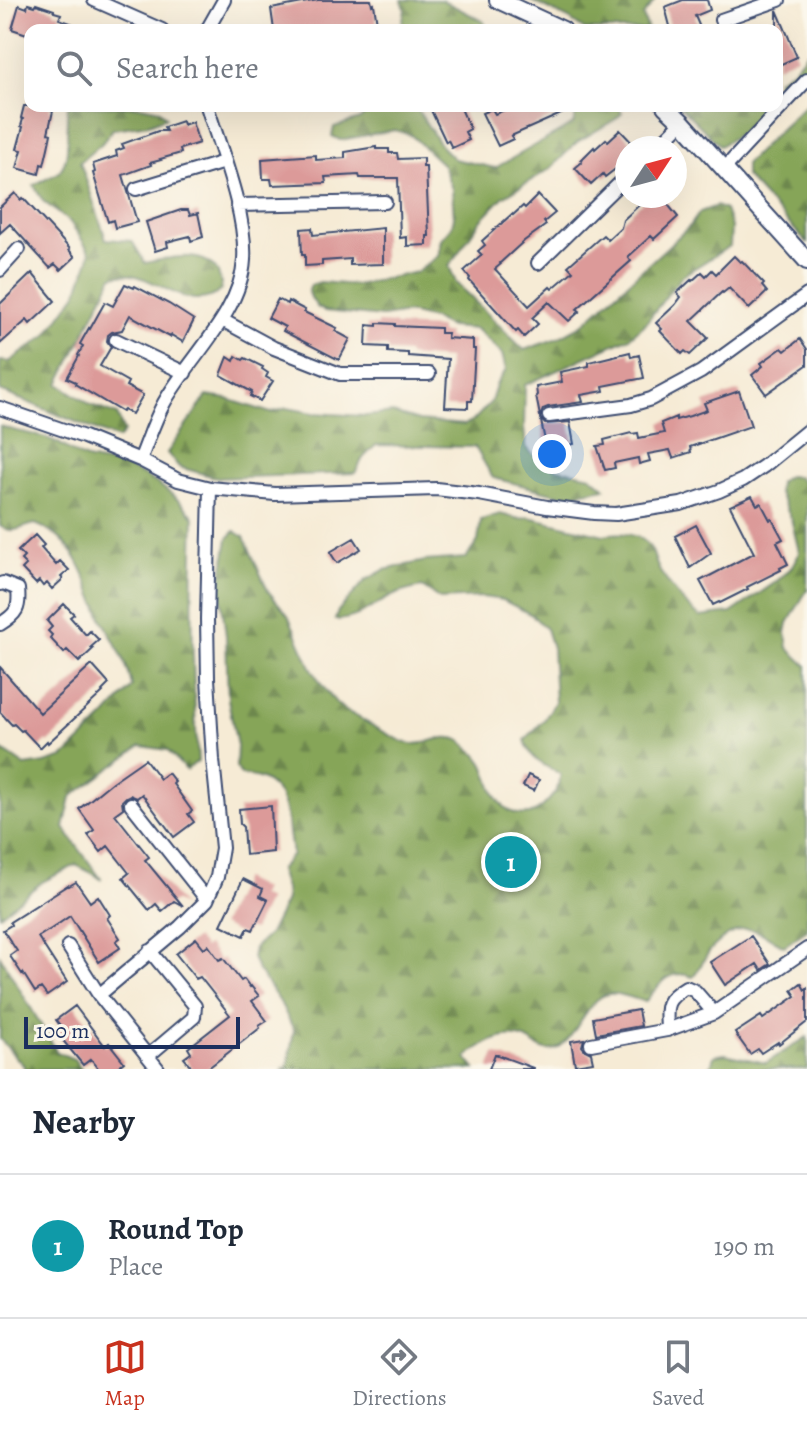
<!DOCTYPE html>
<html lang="en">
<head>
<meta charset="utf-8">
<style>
	body { margin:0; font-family:Alegreya,serif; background:#f2f2f3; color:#1f2937 }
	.compass { position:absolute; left:615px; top:136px; width:72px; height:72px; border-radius:50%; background:#fff; box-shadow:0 8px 32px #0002; rotate:54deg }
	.scale { position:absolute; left:24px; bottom:20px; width:216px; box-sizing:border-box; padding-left:8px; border:4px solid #1b2f5e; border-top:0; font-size:22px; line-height:28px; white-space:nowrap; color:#1b2f5e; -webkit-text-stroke:6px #fbf7ec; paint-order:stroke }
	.you { position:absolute; left:552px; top:454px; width:28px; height:28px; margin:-20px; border:6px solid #fff; border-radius:50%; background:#1a73e8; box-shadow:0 0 0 12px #1a73e833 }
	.badge { display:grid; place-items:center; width:52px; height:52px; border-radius:50%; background:#c8321e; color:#fff; font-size:26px; font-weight:700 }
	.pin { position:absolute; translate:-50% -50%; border:4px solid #fff; box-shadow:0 2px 8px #0006 }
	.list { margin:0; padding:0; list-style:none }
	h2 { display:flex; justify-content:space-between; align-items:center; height:104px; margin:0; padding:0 32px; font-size:34px }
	h2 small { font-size:26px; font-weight:400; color:#747a83 }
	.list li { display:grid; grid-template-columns:52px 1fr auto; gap:24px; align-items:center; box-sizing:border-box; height:144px; padding:0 32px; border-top:2px solid #e0e1e3 }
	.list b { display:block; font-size:30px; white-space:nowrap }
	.list p { margin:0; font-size:26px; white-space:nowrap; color:#747a83 }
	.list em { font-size:26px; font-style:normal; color:#747a83 }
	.icon { flex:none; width:44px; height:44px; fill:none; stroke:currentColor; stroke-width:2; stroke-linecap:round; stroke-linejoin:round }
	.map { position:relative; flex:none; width:807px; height:1069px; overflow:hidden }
	.search { position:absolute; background:#fff; box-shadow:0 8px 32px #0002; left:24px; right:24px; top:24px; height:88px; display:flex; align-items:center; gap:20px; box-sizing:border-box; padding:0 28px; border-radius:16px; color:#747a83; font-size:30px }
	.sheet { height:248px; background:#fff }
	nav { display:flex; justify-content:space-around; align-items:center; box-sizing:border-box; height:112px; border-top:2px solid #e0e1e3; background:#fff; font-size:22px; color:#747a83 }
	nav a { display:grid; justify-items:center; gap:4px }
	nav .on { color:#c8321e }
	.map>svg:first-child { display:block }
	.forest { fill:url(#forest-firs); stroke:#506a5c; stroke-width:2 }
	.building { fill:#dc9a99 }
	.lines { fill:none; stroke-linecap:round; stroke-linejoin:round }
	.street-casing { stroke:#3c4b70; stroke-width:16 }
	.secondary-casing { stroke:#3c4b70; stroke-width:20 }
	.street { stroke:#fff; stroke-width:12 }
	.secondary { stroke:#fff; stroke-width:16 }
</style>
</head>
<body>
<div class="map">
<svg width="807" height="1069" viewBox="0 0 807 1069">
	<defs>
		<pattern id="forest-firs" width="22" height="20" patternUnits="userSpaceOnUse" patternTransform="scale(2)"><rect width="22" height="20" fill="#86a559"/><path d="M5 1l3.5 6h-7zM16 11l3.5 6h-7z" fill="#6d874d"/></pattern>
	</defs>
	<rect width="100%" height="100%" fill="#fbf7ec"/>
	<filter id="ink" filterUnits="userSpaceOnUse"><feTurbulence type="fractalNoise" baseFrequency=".0125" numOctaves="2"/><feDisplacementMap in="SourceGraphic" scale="16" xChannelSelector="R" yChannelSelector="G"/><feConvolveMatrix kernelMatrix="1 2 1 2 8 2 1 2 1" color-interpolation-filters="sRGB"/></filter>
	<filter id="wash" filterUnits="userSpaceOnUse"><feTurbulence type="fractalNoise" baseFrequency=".006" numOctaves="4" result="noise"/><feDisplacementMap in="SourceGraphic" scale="32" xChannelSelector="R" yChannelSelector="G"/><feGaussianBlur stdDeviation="1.8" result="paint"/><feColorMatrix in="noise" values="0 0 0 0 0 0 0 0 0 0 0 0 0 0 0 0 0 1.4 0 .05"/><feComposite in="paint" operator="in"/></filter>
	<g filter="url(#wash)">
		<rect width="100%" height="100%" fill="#f6ebd5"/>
		<path class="forest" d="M402 0H442L483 21 488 29 453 27 448 30H401L405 9Z
			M530 0H564L584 4H597L606 0H655L643 16 648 30H585L569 19Z
			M807 52V68L777 97V80L794 68Z
			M807 103V243L745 176V164Z
			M68 106H141L160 110 166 117 149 124 113 129 102 143 80 162 106 239 132 241 145 263C167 259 203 248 217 271 220 276 221 285 222 290 191 315 163 281 132 275 127 274 119 275 113 276L59 384 91 405 117 415 124 432 118 439 0 391V361L9 362 46 336 77 293 89 260 90 252 70 222 43 201 34 185C41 181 50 178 57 173 74 160 64 126 68 106Z
			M372 106H415L441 146 454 159 495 168 573 124 578 106H619L622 113 616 119 577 142 550 169 503 197 481 220 449 266 456 283 524 350 558 338 582 325 690 226 700 212 716 206 725 210 731 227 730 246 682 276 644 325 630 337 525 385 524 428 526 447 532 454 555 468 591 476 605 488 564 496 493 478 475 447 376 445 363 458 355 473 218 478 179 467 167 453 207 396 227 399 271 413 287 408 314 413 366 416 393 413 419 421 465 425 473 421 491 402 496 385 506 370 502 354 476 329 450 327 433 319 408 313 382 317 325 311 317 307 308 293 311 285 320 282 356 285 417 272 438 256 441 239 452 226 454 217 452 189 443 165 411 135 395 130 340 140 332 136 334 127 360 119Z
			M680 106H768L740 133 720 146Z
			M0 426C18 433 37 433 54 441 65 446 75 455 87 459 99 462 112 463 124 467 151 476 176 495 194 517 191 599 192 679 198 761L186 770 167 750 141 746 71 797 64 828 102 880 94 874 76 865 42 882 0 915V749L25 766 45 763 64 757 106 716 132 687C128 662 113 640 102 618 85 580 79 540 35 524 21 527 13 535 0 526Z
			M788 476 798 477 807 488V590L788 623 786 633 788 648 807 666V930L784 946C759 932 747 919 720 941 715 946 710 949 707 955 701 963 700 970 693 977 670 967 659 985 645 1002 635 999 619 992 609 994 585 997 576 1045 552 1050 540 1052 533 1041 523 1038 503 1032 479 1045 466 1058L475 1069H282L288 1066 294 1030 280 1002 257 969 252 958 254 948 269 934 286 900 285 889 279 870 292 855C288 831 289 790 261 779 255 776 247 776 241 775L236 767 237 746 228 699 226 636 220 588 228 538 235 531 244 537 268 591 288 615 311 667 321 684 337 704 346 711C364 720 390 737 407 743 425 748 443 731 461 741 469 747 478 755 483 763 488 772 490 783 494 792 506 817 530 823 548 801 556 792 561 785 560 774 542 764 531 761 525 740L545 719 555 702 552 648 546 629 532 615 503 600 482 597 440 599 422 587C411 589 400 592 390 597 372 606 357 620 335 620L338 611 366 580 384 570 425 561 466 558 478 541 481 520 500 514 520 519 529 517 604 535C620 532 643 533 651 549 655 557 656 566 661 573 672 589 685 605 700 617L731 613 776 582 790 569 796 561 799 552 791 518 778 492 779 482Z
			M0 956 57 1052 74 1059 81 1069H24V1066L0 1039Z
			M807 1037V1069H710L714 1056 725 1054 766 1063Z"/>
		<g id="blocks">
			<path class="building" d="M318 0H371L372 5 374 4 378 30H274L271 9Z
				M683 0H707L710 10 695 16 701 30H671L665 7Z
				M28 4 35 6 36 4 54 10V12L61 14 59 19 85 28 84 30H30V35L12 29 19 5 27 8Z
				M777 10 797 57 777 66Z
				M24 106H51L50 110 53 111 48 133 51 134 48 148 44 165 41 164 39 174 17 168 22 150 17 149 23 127 21 126 23 119 21 118Z
				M429 106H460L470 129 465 132 469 140 452 148 448 140 446 142Z
				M514 106H579L511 136 513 139 498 146 482 113 492 109 495 114Z
				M182 121 183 125 192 122 199 143 180 149 181 153 160 159 161 160 150 163 151 165 123 175 137 222 115 228 113 220 108 222 93 173 95 172 93 164 117 156 116 151 124 148 122 144 158 131H166L164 127Z
				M620 130 637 148H627V160L605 177 603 174 591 185 575 168 582 162 581 160 594 147 595 149 606 139 608 141Z
				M376 147V149H389V153H397L398 159 423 158V167H426L429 236H427V245L407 246V237L400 238 398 178H360L359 175 325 177 326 183 272 185 271 179H263L262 159 316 155V160L345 158V152Z
				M15 193 21 200 23 198 70 249 69 250 75 257 61 270 55 264 50 268 10 224 0 233V207Z
				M538 195 555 213 544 222 546 225 524 241 500 263 501 264 495 269 529 306 550 287 552 289 573 271 568 266 603 235 608 240 621 228 623 220 649 196H661L678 217 654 239 651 236 628 257 631 261 577 309 580 311 569 321 549 302 532 318 538 324 524 337 518 330 516 332 469 280 470 278 464 271 482 255 478 251 485 245 482 241 512 214 513 215 523 206 525 208Z
				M181 210H188L190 215 198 213 203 237 191 241 190 236 178 239 167 242 168 247 155 251 146 222Z
				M312 228 313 235 383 228V264L350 265V259L322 261V265L305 266V255H302L301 229Z
				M734 256 740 262 742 261 764 284 762 286 767 292 749 309 729 288 723 293 722 292 691 321 708 338 690 355 685 351 682 354 660 331 662 329 656 323 675 305 681 297 677 293 691 280 692 281 702 272 706 276 712 270 716 274Z
				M32 273 55 301 30 324 27 320 0 344V304Z
				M125 284 134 288 135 286 169 304 194 320 183 342 171 335 170 337 130 315 122 330 112 332 108 335 107 341 111 347 100 366 128 382 126 386 143 395 132 414 124 410 122 412 75 384 76 382 67 378 79 356 78 355 83 346 80 344 89 328 90 329 105 302 113 306Z
				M278 299 287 304 288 301 305 310 304 312 337 328 335 331 350 339 339 360 283 331 285 327 268 318Z
				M377 323 395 324V326L440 328V333H448L447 338 473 340V349H475L472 401H468V408L445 407 448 359 408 356V353L388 352V347L366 346 367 325 377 326Z
				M800 339 807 349V365L766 394 752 375 763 366 761 363 782 348 785 351Z
				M630 352 631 357 639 355 644 378 603 386 604 391 581 395 583 402 548 407 543 409 540 418 545 424 570 422 574 444 552 448 550 440 545 441 536 396 537 395 536 387 562 382 560 372 589 366V362Z
				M236 356 243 360 245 358 263 367 262 369 268 373 266 377 273 381 260 401 250 396 252 392 221 375 228 357 234 361Z
				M739 391 751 426 690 447 691 452 673 458 670 450 648 454 650 461 639 464 638 458 614 463 615 468 605 470 597 446 605 445 604 440 631 433 632 434 638 433 639 438 664 433 661 423 676 417V420L690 416 707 410 704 403Z
				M752 496 757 505 761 503 770 520 772 519 783 539 777 542 788 564 780 568 781 570 747 587 748 589 720 603 719 602 713 605 700 581 754 553 730 506Z
				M696 525 711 553 690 568 675 536Z
				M35 535 44 545 41 548 56 565 60 561 69 570 61 577 63 579 52 589 47 583 43 586 39 581 36 584 22 569 26 565 21 560 24 557 18 551Z
				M354 538 361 549 337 563 330 552Z
				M64 604 74 614 70 617 86 635 90 631 99 640 91 647 93 649 79 662 67 650 64 653 50 638 52 635 48 631 52 627 47 621Z
				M92 665 109 684 102 691 103 692 48 743 47 741 40 748 23 730 21 731 14 724 12 725 0 712V667L40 713Z
				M145 759 160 779 168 773 175 782 173 784 192 811 188 814 194 822 174 837 142 794 137 798 130 795 126 797 122 801 123 808 115 814 149 857 145 860 183 906 174 901 162 911 156 904 149 910 123 878 129 873 108 846 101 852 88 835 94 830 79 809 112 782Z
				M528 775 539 780 534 791 523 786Z
				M271 806 273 852 245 855 243 827 240 824 239 809Z
				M243 879 263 889 260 896 268 900 253 930 248 928 244 936 221 925Z
				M76 882 90 902 98 896 110 915 107 918 120 938 116 941 120 948 99 962 70 916 54 927 38 937 67 982 47 996 41 988 35 992 23 973 22 974 10 956 17 951 3 930 11 925 10 922 68 885 69 886Z
				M751 936 770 964 761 970 757 964 725 985 710 962Z
				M196 938 204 948 208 945 219 960 223 958 241 981 244 979 250 987 251 986 259 996 252 1001 267 1021 259 1026 260 1028 207 1069H193L184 1058 191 1053 188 1048 230 1015 200 977 196 979 176 954Z
				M801 983 805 990 807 988V1022L779 1044 778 1042 761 1053 758 1049 750 1054 735 1033 761 1016 763 1019 796 996 792 990Z
				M75 1006 105 1046 109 1043 124 1062 115 1069H99L91 1059 83 1065 56 1032 62 1028 56 1020Z
				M638 1010 641 1026 596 1034 593 1018Z
				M584 1039 582 1046 585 1050 591 1053 593 1062 575 1065 571 1041Z
				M495 1054 533 1068V1069H489Z"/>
		</g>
	</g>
	<g filter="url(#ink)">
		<use href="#blocks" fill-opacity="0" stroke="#3c4b70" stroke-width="2"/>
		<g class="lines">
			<g class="street-casing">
				<path id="street" d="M94 0 162 30
					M721 20 779 0
					M207 30 224 0
					M656 148 682 122
					M724 169 807 80
					M136 189 224 162
					M237 205 385 202
					M538 263 627 176
					M0 270 19 249
					M222 320 274 348 340 374H429
					M116 340 185 373
					M0 408 84 437 140 460 178 480 210 488 275 494 436 489 479 494 547 507 594 513 616 514 681 504 719 491 743 480 764 466 807 431
					M549 416 631 405 651 399 701 372 807 295
					M140 460C148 441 154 421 164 403 188 359 241 313 244 260 247 215 221 151 207 106
					M0 584 3 583 18 589C20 608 17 614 0 624
					M131 804 207 900
					M68 946 99 995 158 1069
					M99 995 180 927 207 900 217 877 222 848 213 760 208 678 207 619 210 488
					M667 1030C666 1006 664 1000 686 987L695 991 714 1013
					M591 1044 667 1030 714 1013 807 949
					M148 1056 194 1017 195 1006 150 951"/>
			</g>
			<g class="secondary-casing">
				<path id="secondary" d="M498 0 563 30
					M665 106 682 122 807 261"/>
			</g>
			<use href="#street" class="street"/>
			<use href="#secondary" class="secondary"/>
		</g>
	</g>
</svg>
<svg class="compass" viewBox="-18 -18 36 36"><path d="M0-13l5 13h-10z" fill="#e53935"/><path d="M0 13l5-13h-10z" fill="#747a83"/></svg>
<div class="scale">100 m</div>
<div class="you"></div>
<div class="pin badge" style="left:511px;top:862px;background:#0f9aa8">1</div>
<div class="search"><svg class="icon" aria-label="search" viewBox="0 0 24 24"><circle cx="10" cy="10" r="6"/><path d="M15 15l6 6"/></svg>Search here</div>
</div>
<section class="sheet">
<h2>Nearby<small></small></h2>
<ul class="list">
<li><span class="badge" style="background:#0f9aa8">1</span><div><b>Round Top</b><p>Place</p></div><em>190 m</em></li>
</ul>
</section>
<nav>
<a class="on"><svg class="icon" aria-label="map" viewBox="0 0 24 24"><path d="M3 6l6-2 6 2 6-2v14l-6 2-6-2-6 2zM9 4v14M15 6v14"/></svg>Map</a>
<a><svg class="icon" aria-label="directions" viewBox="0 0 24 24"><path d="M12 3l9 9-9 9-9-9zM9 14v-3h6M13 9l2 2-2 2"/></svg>Directions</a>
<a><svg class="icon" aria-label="saved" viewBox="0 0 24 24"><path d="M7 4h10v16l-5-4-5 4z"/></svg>Saved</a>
</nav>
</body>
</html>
